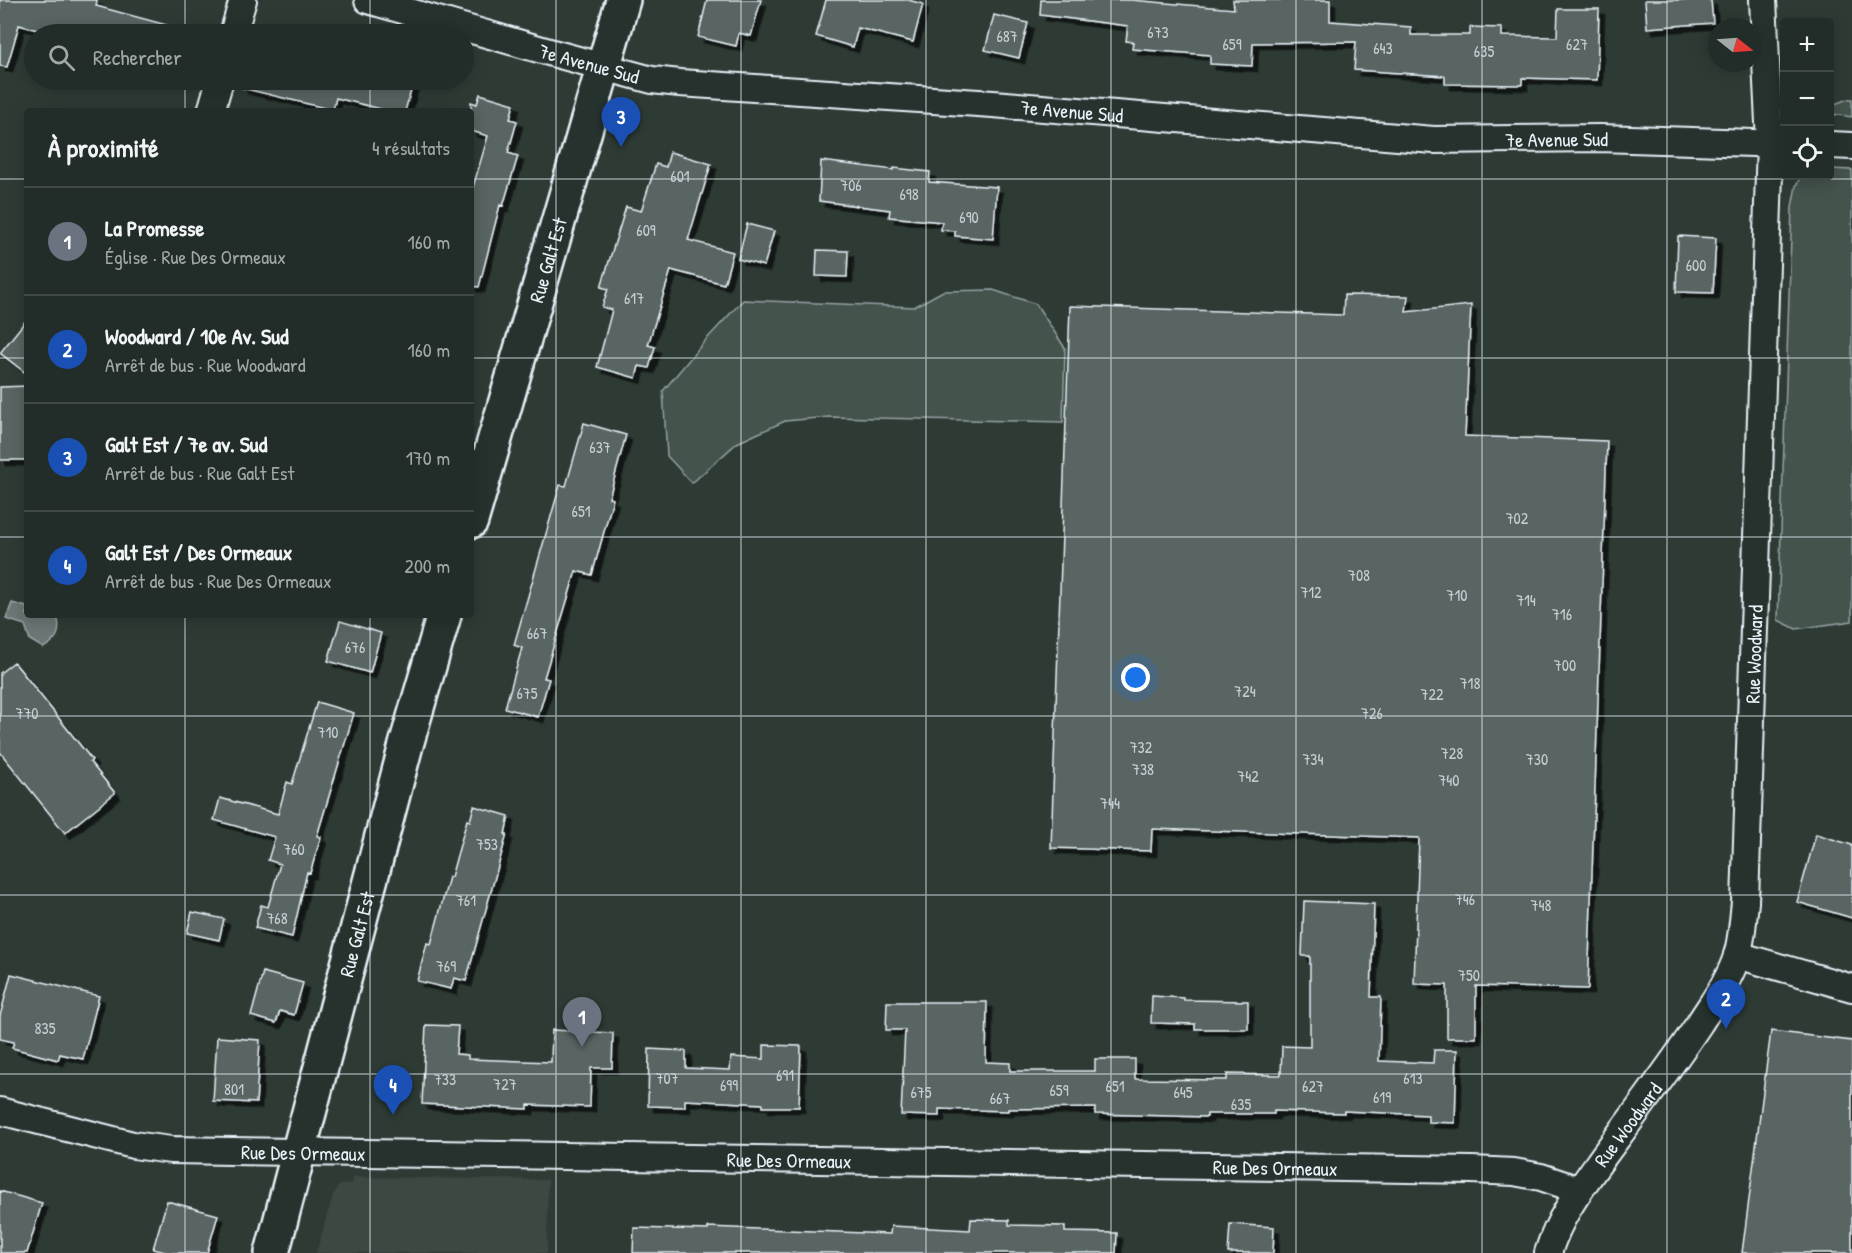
<!DOCTYPE html>
<html lang="fr">
<head>
<meta charset="utf-8">
<style>
	body { margin:0; font-family:"Patrick Hand",sans-serif; background:#2a3430; color:#f1f3f6 }
	.controls { position:absolute; right:18px; top:18px; display:grid; overflow:hidden; border-radius:6px; box-shadow:0 3px 15px #0003 }
	.controls button { width:54px; height:54px; display:grid; place-items:center; padding:0; border:0; border-bottom:2px solid #3f4845; background:#222c28; color:#f1f3f6; font:30px sans-serif }
	.compass { position:absolute; left:1708px; top:18px; width:54px; height:54px; border-radius:50%; background:#222c28; box-shadow:0 3px 15px #0003; rotate:107deg }
	.you { position:absolute; left:1136px; top:678px; width:21px; height:21px; margin:-15px; border:4px solid #fff; border-radius:50%; background:#1a73e8; box-shadow:0 0 0 9px #1a73e833 }
	.badge { display:grid; place-items:center; width:39px; height:39px; border-radius:50%; background:#ff9aa2; color:#fff; font-size:20px; font-weight:700 }
	.pin { position:absolute; translate:-50% -50px; filter:drop-shadow(0 2px 3px #0008) }
	.pin::after { content:''; position:absolute; top:32px; width:21px; height:18px; background:inherit; clip-path:polygon(0 0,100% 0,50% 100%) }
	.list { margin:0; padding:0; list-style:none }
	h2 { display:flex; justify-content:space-between; align-items:center; height:78px; margin:0; padding:0 24px; font-size:26px }
	h2 small { font-size:20px; font-weight:400; color:#a2a7a8 }
	.list li { display:grid; grid-template-columns:39px 1fr auto; gap:18px; align-items:center; box-sizing:border-box; height:108px; padding:0 24px; border-top:2px solid #3f4845 }
	.list b { display:block; font-size:22px; white-space:nowrap }
	.list p { margin:0; font-size:20px; white-space:nowrap; color:#a2a7a8 }
	.list em { font-size:20px; font-style:normal; color:#a2a7a8 }
	.icon { flex:none; width:33px; height:33px; fill:none; stroke:currentColor; stroke-width:2; stroke-linecap:round; stroke-linejoin:round }
	.map { position:relative; flex:none; width:1852px; height:1253px; overflow:hidden }
	.search { position:absolute; background:#222c28; box-shadow:0 3px 15px #0003; left:24px; top:24px; width:450px; height:66px; display:flex; align-items:center; gap:15px; box-sizing:border-box; padding:0 21px; border-radius:33px; color:#a2a7a8; font-size:22px }
	.panel { position:absolute; background:#222c28; box-shadow:0 3px 15px #0003; left:24px; top:108px; width:450px; height:510px; border-radius:6px }
	.map>svg:first-child { display:block }
	.built { fill:#3b4843 }
	.green { fill:#45524e; stroke:#96a2a3; stroke-width:1.5 }
	.water { fill:#6b7775; stroke:#9da8a9; stroke-width:1.5 }
	.building { fill:#596563; stroke:#e8f1f8; stroke-width:1.5; filter:url(#shadow) }
	.lines { fill:none; stroke-linecap:round; stroke-linejoin:round }
	.minor-casing { stroke:#e8f1f8; stroke-width:30 }
	.secondary-casing { stroke:#e8f1f8; stroke-width:38 }
	.minor { stroke:#26332d; stroke-width:26 }
	.secondary { stroke:#26332d; stroke-width:33 }
	.grid { fill:none; stroke:#e8f1f8; stroke-width:1.5; stroke-opacity:0.55 }
	.labels { text-anchor:middle; dominant-baseline:central; stroke-width:4.5; stroke-linejoin:round; paint-order:stroke }
	.number-label { font-size:16px; fill:#c4ced3 }
	.street-label { font-size:20px; fill:#e8f1f8; stroke:#26332d }
</style>
</head>
<body>
<div class="map">
<svg width="1852" height="1253" viewBox="0 0 1852 1253">
	<defs>
		<filter id="shadow"><feDropShadow dx="5.5" dy="5.5" stdDeviation="0" flood-color="#0009"/></filter>
	</defs>
	<rect width="100%" height="100%" fill="#2e3b35"/>
	<filter id="ink" filterUnits="userSpaceOnUse"><feTurbulence type="fractalNoise" baseFrequency=".0167" numOctaves="2"/><feDisplacementMap in="SourceGraphic" scale="12" xChannelSelector="R" yChannelSelector="G"/><feConvolveMatrix kernelMatrix="1 2 1 2 8 2 1 2 1" color-interpolation-filters="sRGB"/></filter>
	<g filter="url(#ink)">
		<path class="built" d="M352 1177 548 1180 547 1253H316L333 1195 339 1185 352 1184Z"/>
		<path class="green" d="M1848 99H1852V117L1831 114 1832 105Z
			M1830 169 1852 170V621L1796 629 1778 620 1792 207 1796 186 1801 176H1830Z
			M993 290 1036 304 1065 348 1063 422 829 417 785 421 737 443 692 483 667 456 663 391 703 343 743 300 914 307 943 291Z"/>
		<path class="water" d="M12 603 27 607V615H52L58 619C61 634 56 641 43 648L30 640 25 625 6 619Z"/>
		<path class="building" d="M0 0H97L96 6 174 27 173 34H52L19 25 7 67 0 66Z
			M707 0H761L751 36 739 33 736 46 698 37Z
			M826 0H908L923 4 913 42 858 28 853 47 816 36Z
			M1041 0H1131L1234 9 1233 0H1330V21L1411 27V35H1470V27L1502 28V36L1557 37 1558 9H1599L1597 80 1522 78V85L1445 84V76L1354 70 1356 42 1253 43 1252 66 1210 64V55L1132 49 1133 42 1126 41 1128 26 1040 15Z
			M1645 0H1711L1713 23 1647 28Z
			M994 15 1028 23 1019 58 985 50Z
			M243 80H414L405 111H389L336 98 333 110 242 88Z
			M480 94 514 104 510 119 517 121 508 153 518 156 503 206 500 205 479 287 471 286V194L488 136 471 131V102L477 104Z
			M670 152 711 164 688 240 733 252 724 284 671 270 648 345 655 347 649 368 639 366 636 378 597 367 612 310 602 307 608 289 601 287 626 207 641 211 656 164 666 167Z
			M821 161 894 170V168L930 172 929 182 997 187 993 239 955 236V231L941 230 942 222 889 217 890 210 819 201Z
			M747 224 774 231 764 266 738 259Z
			M1678 236 1716 238 1713 293 1676 292Z
			M817 250 848 251 847 277 816 276Z
			M1344 295 1408 296 1406 312 1471 305 1465 436 1607 441 1588 989 1476 986V1038H1447V985L1414 984 1419 838 1152 829 1151 851 1051 848 1070 306 1343 315Z
			M27 319V374L0 353Z
			M27 386V460H0V387Z
			M584 423 626 435 609 498 613 499 592 575 576 571 544 678 549 679 538 717 505 708 522 648 514 645 560 485 566 486Z
			M340 621 381 633 370 673 328 661Z
			M14 662 92 760 90 762 115 793 65 833 0 752V673Z
			M317 702 354 713 317 836 321 837 310 873 307 872 292 937 255 928 261 905 268 907 280 864 268 860 275 837 214 820 220 798 278 814 287 782 292 784Z
			M474 806 509 816 505 834H507L466 981 454 978 451 989 417 981 427 943 431 944 449 877H451L467 820 470 821Z
			M1816 834 1852 845V918L1797 902Z
			M1304 901 1374 904 1371 997H1381L1379 1061 1433 1063 1434 1050H1457L1455 1123 1428 1122V1115L1344 1111V1113L1274 1111V1114H1207V1117L1095 1114V1108L1008 1109V1111L939 1109V1116L901 1115 905 1030H886L887 1002H987L986 1062 1010 1063V1071H1095V1059H1135V1079L1227 1080V1074L1281 1075 1282 1046 1310 1047V956H1302Z
			M192 912 224 919 219 940 187 933Z
			M263 972 303 983 294 1015 280 1011 276 1023 251 1016Z
			M11 974 99 996 83 1059 60 1054 58 1060 12 1048 14 1042 0 1039V1016Z
			M1152 996 1184 998V1000L1248 1001V1029H1195V1024L1151 1023Z
			M426 1025 458 1026 456 1054 468 1055V1059L551 1062 552 1030 613 1033 612 1068H591L590 1107 528 1105V1109L422 1104Z
			M1771 1031 1852 1041V1253H1742Z
			M217 1037 260 1040 256 1103 213 1101Z
			M764 1045 801 1046 799 1107H763V1104L685 1100V1107L648 1106 649 1049 686 1051V1068L730 1070 731 1057 764 1059Z
			M0 1191 42 1203 27 1253H0Z
			M167 1201 218 1215 207 1253H169L153 1249Z
			M971 1219 1009 1220V1225L1065 1226V1232L1117 1233 1116 1253H633L634 1228 708 1230V1227L890 1234 891 1226 970 1230Z
			M1230 1224 1274 1227 1273 1253H1228Z"/>
		<g class="lines">
			<g class="minor-casing">
				<g id="minor">
					<path id="s1" d="M368 0 556 54 652 80 680 83 993 104 1434 140 1600 138 1784 144"/>
					<path d="M233 34 243 0"/>
					<path d="M211 111 220 80"/>
					<path d="M1830 145 1852 146"/>
					<path d="M1737 955 1852 988"/>
					<path id="s2" d="M0 1111 133 1145 171 1150 1472 1170 1514 1172 1541 1177 1579 1190"/>
					<path id="s3" d="M1548 1253C1559 1216 1583 1185 1605 1154 1637 1111 1669 1069 1699 1024 1713 1002 1729 981 1737 956 1742 939 1743 920 1745 902L1770 143 1763 0"/>
				</g>
			</g>
			<g class="secondary-casing">
				<g id="secondary">
					<path id="s4" d="M471 521 623 0"/>
					<path id="s5" d="M272 1253 406 745 444 615"/>
				</g>
			</g>
			<use href="#minor" class="minor"/>
			<use href="#secondary" class="secondary"/>
		</g>
	</g>
	<path class="grid" d="M185 0V34M370 0V34M556 0V1253M741 0V1253M926 0V1253M1111 0V1253M1296 0V1253M1482 0V1253M1667 0V1253M185 80V111M370 80V111M0 179H27M471 179H1852M0 358H27M471 358H1852M0 537H27M471 537H1852M185 615V1253M370 615V1253M0 716H1852M0 895H1852M0 1074H1852"/>
	<g class="labels">
		<g class="number-label">
			<text x="1158" y="32">673</text>
			<text x="1007" y="36">687</text>
			<text x="1232" y="44">659</text>
			<text x="1577" y="44">627</text>
			<text x="1383" y="48">643</text>
			<text x="1484" y="51">635</text>
			<text x="680" y="176">601</text>
			<text x="851" y="185">706</text>
			<text x="909" y="194">698</text>
			<text x="969" y="217">690</text>
			<text x="646" y="230">609</text>
			<text x="1696" y="265">600</text>
			<text x="634" y="298">617</text>
			<text x="600" y="447">637</text>
			<text x="581" y="511">651</text>
			<text x="1517" y="518">702</text>
			<text x="1359" y="575">708</text>
			<text x="1311" y="592">712</text>
			<text x="1457" y="595">710</text>
			<text x="1526" y="600">714</text>
			<text x="1562" y="614">716</text>
			<text x="537" y="633">667</text>
			<text x="355" y="647">676</text>
			<text x="1565" y="665">700</text>
			<text x="1470" y="683">718</text>
			<text x="1245" y="691">724</text>
			<text x="527" y="693">675</text>
			<text x="1432" y="694">722</text>
			<text x="27" y="713">770</text>
			<text x="1372" y="713">726</text>
			<text x="328" y="732">710</text>
			<text x="1141" y="747">732</text>
			<text x="1452" y="753">728</text>
			<text x="1313" y="759">734</text>
			<text x="1537" y="759">730</text>
			<text x="1143" y="769">738</text>
			<text x="1248" y="776">742</text>
			<text x="1449" y="780">740</text>
			<text x="1110" y="803">744</text>
			<text x="487" y="844">753</text>
			<text x="294" y="849">760</text>
			<text x="1465" y="899">746</text>
			<text x="466" y="900">761</text>
			<text x="1541" y="905">748</text>
			<text x="277" y="918">768</text>
			<text x="446" y="966">769</text>
			<text x="1469" y="975">750</text>
			<text x="45" y="1028">835</text>
			<text x="785" y="1075">691</text>
			<text x="667" y="1078">707</text>
			<text x="1413" y="1078">613</text>
			<text x="445" y="1079">733</text>
			<text x="505" y="1084">727</text>
			<text x="729" y="1085">699</text>
			<text x="1115" y="1086">651</text>
			<text x="1313" y="1086">627</text>
			<text x="234" y="1089">801</text>
			<text x="1059" y="1090">659</text>
			<text x="921" y="1092">675</text>
			<text x="1183" y="1092">645</text>
			<text x="1382" y="1097">619</text>
			<text x="1000" y="1098">667</text>
			<text x="1241" y="1104">635</text>
		</g>
		<g class="street-label">
			<text stroke="none"><textPath href="#s1" startOffset="230">7e Avenue Sud</textPath></text>
			<text stroke="none"><textPath href="#s1" startOffset="716">7e Avenue Sud</textPath></text>
			<text stroke="none"><textPath href="#s1" startOffset="1202">7e Avenue Sud</textPath></text>
			<text stroke="none"><textPath href="#s4" startOffset="272">Rue Galt Est</textPath></text>
			<text stroke="none"><textPath href="#s3" startOffset="656">Rue Woodward</textPath></text>
			<text stroke="none"><textPath href="#s5" startOffset="330">Rue Galt Est</textPath></text>
			<text stroke="none"><textPath href="#s3" startOffset="152">Rue Woodward</textPath></text>
			<text stroke="none"><textPath href="#s2" startOffset="308">Rue Des Ormeaux</textPath></text>
			<text stroke="none"><textPath href="#s2" startOffset="794">Rue Des Ormeaux</textPath></text>
			<text stroke="none"><textPath href="#s2" startOffset="1280">Rue Des Ormeaux</textPath></text>
		</g>
	</g>
</svg>
<div class="controls">
<button>+</button>
<button>−</button>
<button><svg class="icon" aria-label="locate" viewBox="0 0 24 24"><circle cx="12" cy="12" r="6"/><path d="M12 2v4M12 18v4M2 12h4M18 12h4"/></svg></button>
</div>
<svg class="compass" viewBox="-18 -18 36 36"><path d="M0-13l5 13h-10z" fill="#e53935"/><path d="M0 13l5-13h-10z" fill="#a2a7a8"/></svg>
<div class="you"></div>
<div class="pin badge" style="left:582px;top:1047px;background:#6b7280">1</div>
<div class="pin badge" style="left:1726px;top:1029px;background:#1a4fb4">2</div>
<div class="pin badge" style="left:621px;top:147px;background:#1a4fb4">3</div>
<div class="pin badge" style="left:393px;top:1115px;background:#1a4fb4">4</div>
<div class="search"><svg class="icon" aria-label="search" viewBox="0 0 24 24"><circle cx="10" cy="10" r="6"/><path d="M15 15l6 6"/></svg>Rechercher</div>
<section class="panel">
<h2>À proximité<small>4 résultats</small></h2>
<ul class="list">
<li><span class="badge" style="background:#6b7280">1</span><div><b>La Promesse</b><p>Église · Rue Des Ormeaux</p></div><em>160 m</em></li>
<li><span class="badge" style="background:#1a4fb4">2</span><div><b>Woodward / 10e Av. Sud</b><p>Arrêt de bus · Rue Woodward</p></div><em>160 m</em></li>
<li><span class="badge" style="background:#1a4fb4">3</span><div><b>Galt Est / 7e av. Sud</b><p>Arrêt de bus · Rue Galt Est</p></div><em>170 m</em></li>
<li><span class="badge" style="background:#1a4fb4">4</span><div><b>Galt Est / Des Ormeaux</b><p>Arrêt de bus · Rue Des Ormeaux</p></div><em>200 m</em></li>
</ul>
</section>
</div>
</body>
</html>
